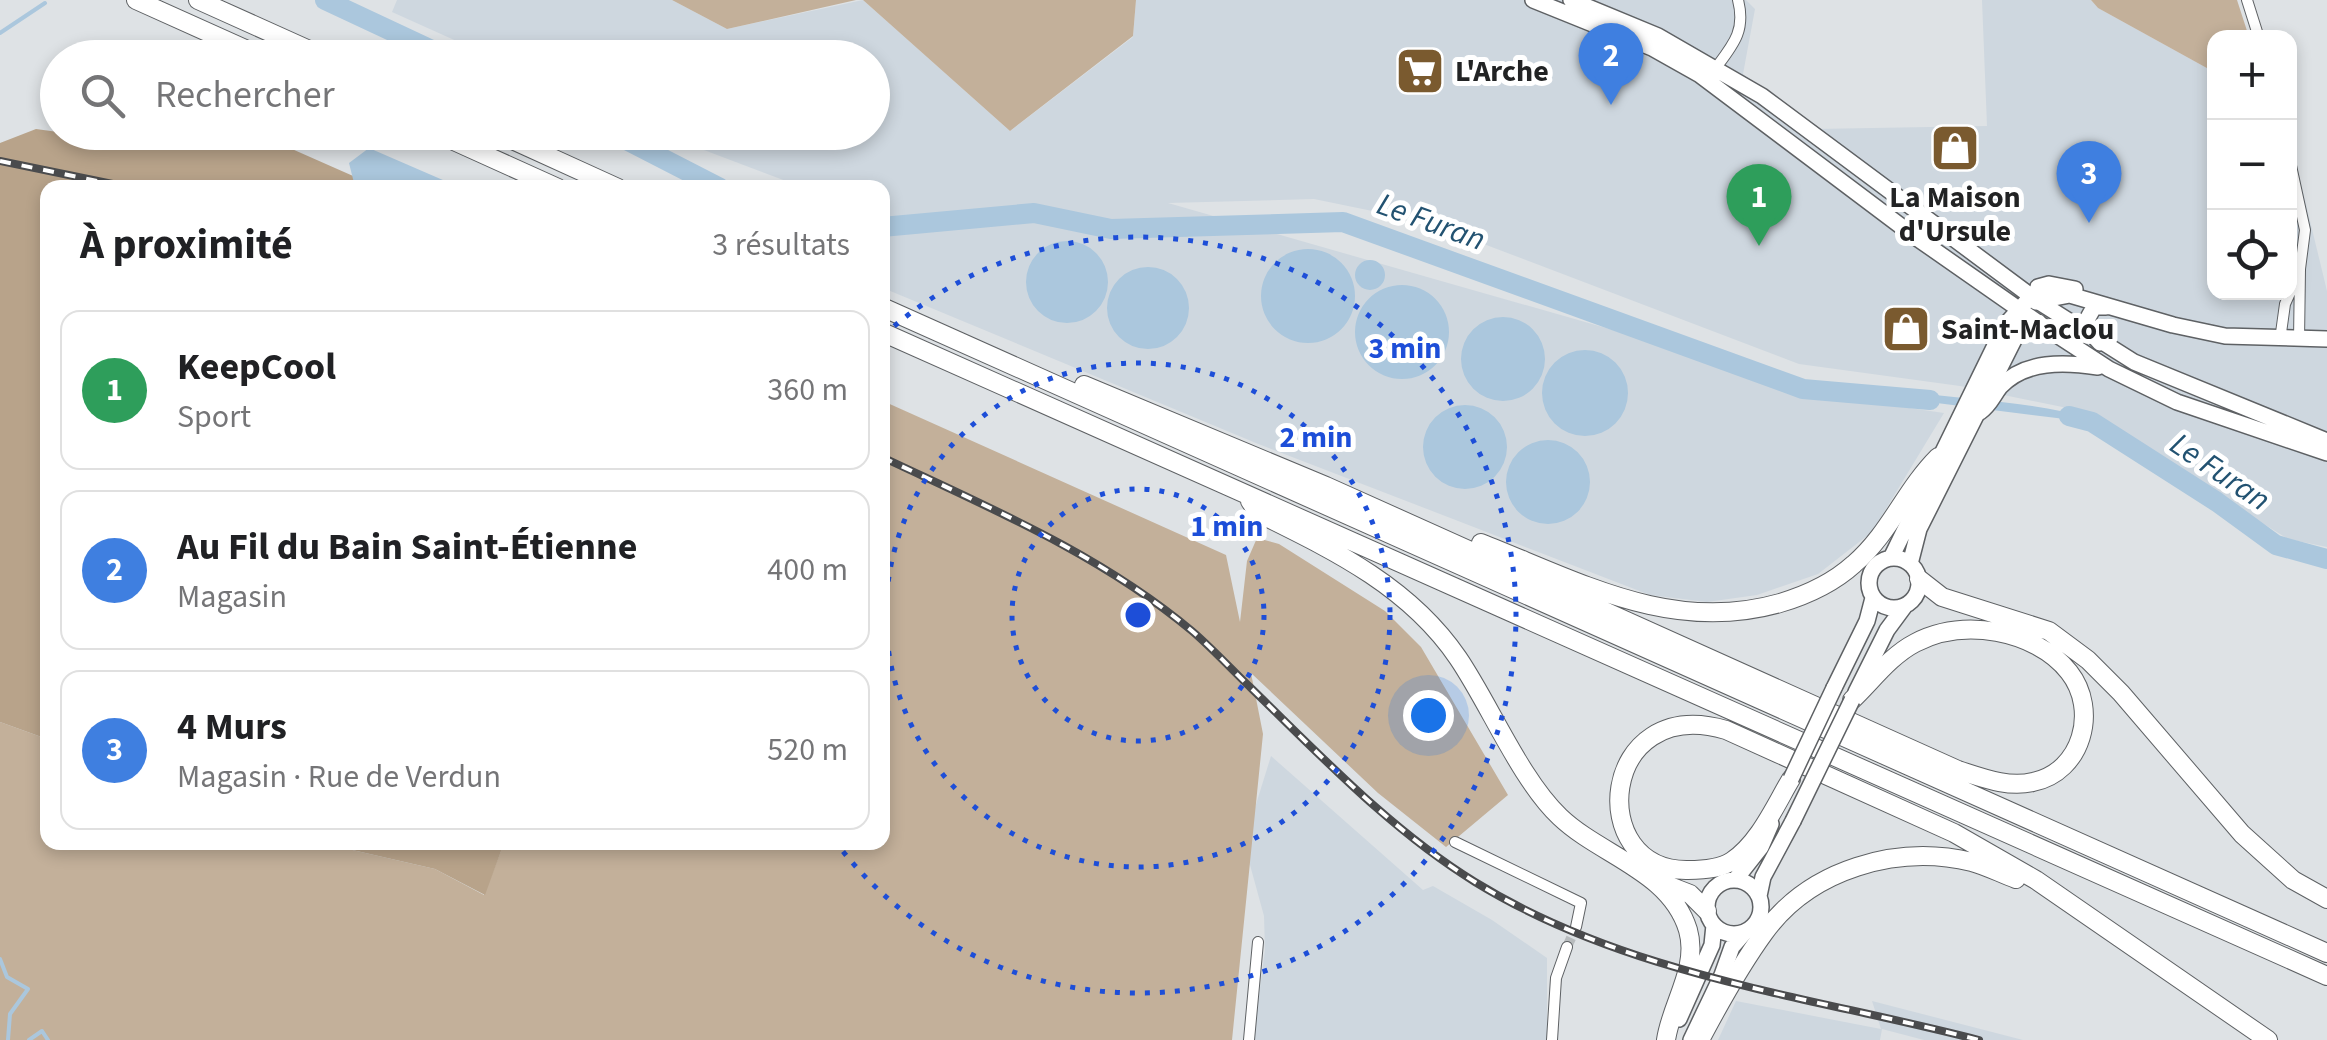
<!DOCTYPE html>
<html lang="fr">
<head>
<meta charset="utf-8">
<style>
	body { margin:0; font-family:"Source Sans 3",sans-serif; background:#f2f2f2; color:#202124 }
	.controls { position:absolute; right:30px; top:30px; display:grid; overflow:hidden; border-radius:20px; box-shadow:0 5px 15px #0003 }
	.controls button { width:90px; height:90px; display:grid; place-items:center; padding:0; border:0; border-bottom:2px solid #e0e0e0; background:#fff; color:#202124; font:50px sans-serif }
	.you { position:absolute; left:1428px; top:715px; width:35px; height:35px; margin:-25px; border:8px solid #fff; border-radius:50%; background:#1a73e8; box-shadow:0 0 0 15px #1a73e833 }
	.badge { display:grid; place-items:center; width:65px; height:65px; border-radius:50%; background:#ea580c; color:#fff; font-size:32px; font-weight:700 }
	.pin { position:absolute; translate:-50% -82px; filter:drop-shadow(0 2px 5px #0008) }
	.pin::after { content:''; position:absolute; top:52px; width:35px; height:30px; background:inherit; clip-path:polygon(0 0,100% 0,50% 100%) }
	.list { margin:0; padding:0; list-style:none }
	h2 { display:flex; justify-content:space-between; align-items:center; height:130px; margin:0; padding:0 40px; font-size:42px }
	h2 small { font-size:32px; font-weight:400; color:#757577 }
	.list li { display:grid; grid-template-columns:65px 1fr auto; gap:30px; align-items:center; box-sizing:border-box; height:160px; margin:0 20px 20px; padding:0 20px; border:2px solid #e0e0e0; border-radius:20px }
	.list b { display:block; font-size:38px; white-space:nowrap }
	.list p { margin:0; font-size:32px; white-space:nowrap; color:#757577 }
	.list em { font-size:32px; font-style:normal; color:#757577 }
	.icon { flex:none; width:55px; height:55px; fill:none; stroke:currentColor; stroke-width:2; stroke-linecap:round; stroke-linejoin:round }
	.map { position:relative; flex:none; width:2327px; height:1040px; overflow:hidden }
	.search { position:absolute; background:#fff; box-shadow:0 5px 15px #0003; left:40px; top:40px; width:850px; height:110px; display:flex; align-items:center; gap:25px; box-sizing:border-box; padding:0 35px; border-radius:55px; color:#757577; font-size:38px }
	.panel { position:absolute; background:#fff; box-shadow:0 5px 15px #0003; left:40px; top:180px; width:850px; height:670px; border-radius:20px }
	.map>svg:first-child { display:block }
	.built { fill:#ced7df }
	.green { fill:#c3b09a }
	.forest { fill:#b8a38a }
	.water { fill:#abc7dd }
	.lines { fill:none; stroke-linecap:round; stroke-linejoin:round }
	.stream { stroke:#abc7dd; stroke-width:4 }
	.river { stroke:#abc7dd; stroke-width:20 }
	.street-tunnel { stroke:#b8bcbe; stroke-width:10; stroke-dasharray:10 5; stroke-linecap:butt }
	.street-casing { stroke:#5e6164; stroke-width:12 }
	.secondary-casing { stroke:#5e6164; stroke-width:18 }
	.primary-casing { stroke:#5e6164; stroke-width:18 }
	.highway-casing { stroke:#5e6164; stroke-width:20 }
	.street { stroke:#fff; stroke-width:10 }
	.secondary { stroke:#fff; stroke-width:15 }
	.primary { stroke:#fff; stroke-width:15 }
	.highway { stroke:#fff; stroke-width:18 }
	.rail-casing { stroke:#4a4b4d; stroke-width:8 }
	.rail { stroke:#fff; stroke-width:4; stroke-dasharray:11; stroke-linecap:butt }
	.primary-bridge-casing { stroke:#5e6164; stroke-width:18; stroke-linecap:butt }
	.primary-bridge { stroke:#fff; stroke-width:15 }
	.ring { fill:none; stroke:#1d4ed8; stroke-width:5; stroke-dasharray:5 10 }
	.labels { text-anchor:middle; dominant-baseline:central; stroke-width:10; stroke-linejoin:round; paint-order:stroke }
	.poi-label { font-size:30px; font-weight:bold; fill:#222324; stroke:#fff; text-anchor:start }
	.water-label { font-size:32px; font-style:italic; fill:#225271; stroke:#fff }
	.centre { fill:#1d4ed8; stroke:#fff; stroke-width:5 }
	.ring-label { font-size:30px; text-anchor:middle; font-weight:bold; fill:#1d4ed8; stroke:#fff; stroke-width:10; stroke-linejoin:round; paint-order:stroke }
</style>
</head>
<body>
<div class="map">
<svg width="2327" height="1040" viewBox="0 0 2327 1040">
	<rect width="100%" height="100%" fill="#dee2e5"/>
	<path class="built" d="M397 0H672L727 29 863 0 1010 131 1133 37 1136 0H1746L1755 9 1743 74 1815 129 1987 126 1982 0H2091L2098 8 2214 72V292H2290V138L2327 291V547L2288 539 2082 411 1960 386 1799 364 1426 222 1314 199 1168 203 1641 338 1798 392 1944 413 1872 532 1818 574 1757 595 1707 602 1650 595 1256 443 883 288 882 188 802 187 659 133 872 132V58L492 57 392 12Z
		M1271 756 1423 890 1433 886 1492 920 1547 958V1040H1253L1265 950 1264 916 1244 843Z
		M1736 1001 1881 1029 1872 1001 2023 1040H1924L1882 1029 1880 1040H1718Z"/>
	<path class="green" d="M672 0H856L727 29Z
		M863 0H1136L1133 36 1010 131Z
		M2091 0H2237L2249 37 2214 38V72L2098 8Z
		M883 401 1226 555 1240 622 1247 561 1257 538 1279 544 1385 611 1421 647 1508 795 1446 847 1378 793 1251 673 1263 734 1232 1040H0V722L47 739 48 842 322 843 435 869 484 895 504 843 882 842Z"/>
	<path class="forest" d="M36 129 58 132 258 134 378 187 48 188 47 739 0 722V143Z
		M322 843H504L485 895 435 869Z"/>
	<path class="water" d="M369 148 459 187H355L349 163Z
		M1026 282a41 41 0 1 1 82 0a41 41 0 1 1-82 0Z
		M1261 296a47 47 0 1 1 94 0a47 47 0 1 1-94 0Z
		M1355 275a15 15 0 1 1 30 0a15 15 0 1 1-30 0Z
		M1107 308a41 41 0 1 1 82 0a41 41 0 1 1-82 0Z
		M1355 332a47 47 0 1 1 94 0a47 47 0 1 1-94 0Z
		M1461 359a42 42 0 1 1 84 0a42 42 0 1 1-84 0Z
		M1542 393a43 43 0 1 1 86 0a43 43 0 1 1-86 0Z
		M1902 391C1966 400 2032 401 2093 419L2091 425 2073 420 1905 399Z
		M1423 447a42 42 0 1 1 84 0a42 42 0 1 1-84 0Z
		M1506 482a42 42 0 1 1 84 0a42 42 0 1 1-84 0Z"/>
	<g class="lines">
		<path class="stream" d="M0 33 45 3
			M0 959 7 977 28 989 10 1014 8 1040
			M29 1040 42 1031 48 1040"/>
		<path class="river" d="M325 0 449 58
			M611 132 720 188
			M882 227 1034 213 1111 229 1343 222 1803 389 1930 400
			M2069 416 2092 422 2217 502 2276 545 2327 559"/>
		<path class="street-tunnel" d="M1567 947 1576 927"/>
		<g class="street-casing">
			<path id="street" d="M2247 0 2259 38
				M1710 71 1715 69C1733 45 1746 31 1738 0
				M2290 161 2305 230 2300 269 2299 340
				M2280 340 2285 304 2298 275
				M1455 842 1581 903 1576 927
				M1249 1040 1258 942
				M1552 1040 1556 978 1567 947"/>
		</g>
		<g class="secondary-casing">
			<path id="secondary" d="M2039 302 2134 362 2327 441
				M2040 324 2109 369 2177 402 2327 453
				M1980 412C1990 405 1993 396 2000 387 2025 360 2065 362 2098 367"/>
		</g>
		<g class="primary-casing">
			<path id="primary" d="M1533 0 1652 48 1700 75 1914 236 2040 324
				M1571 0 1658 36 1762 96 2039 302
				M2031 295 2049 299 2070 295 2173 325 2225 336 2327 339
				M2036 302 2038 287 2049 284 2075 289
				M2100 343 2084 325 2094 307H2106
				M1869 583a25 25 0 1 1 50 0a25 25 0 1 1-50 0Z
				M1891 558 2005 325 2026 302
				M1910 564 1919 529 2020 328 2022 308
				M1834 688 1867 621 1873 598
				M1856 692 1887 630 1904 607
				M1735 880 1761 847 1771 824
				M1707 907a27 27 0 1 1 54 0a27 27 0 1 1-54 0Z
				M1759 896 1763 877 1793 821
				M1679 1019 1712 945 1714 925
				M1691 1040 1722 975 1732 947 1746 931"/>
		</g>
		<g class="highway-casing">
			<path id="highway" d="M136 0 265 58
				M198 0 327 58
				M434 132 558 188
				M495 132 618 188
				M882 307 2327 953
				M882 332 2327 976
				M1084 385 1326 486 1958 770C1983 778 2008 788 2033 782 2082 772 2099 710 2069 672 2052 650 2024 637 1997 632 1969 627 1940 630 1915 643 1890 656 1872 681 1852 700
				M1250 501 1258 513C1333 550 1409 586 1458 658 1490 705 1520 779 1560 817 1601 856 1670 871 1688 930 1699 968 1671 1004 1666 1040
				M1481 543C1580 582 1672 634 1780 603 1807 595 1833 583 1854 564 1890 533 1905 490 1938 457
				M1919 579 1942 597 2049 631 2088 660 2121 693 2242 834 2293 880 2327 899
				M1791 779C1775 806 1759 843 1732 861 1720 869 1703 870 1688 870 1584 872 1599 693 1726 730L1954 833 2036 880 2268 1040
				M1659 882 1690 894 1707 911
				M1700 1040C1719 1004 1740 966 1764 933 1810 869 1897 844 1972 862 1987 866 2002 874 2016 879"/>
		</g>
		<use href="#street" class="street"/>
		<use href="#secondary" class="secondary"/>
		<use href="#primary" class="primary"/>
		<use href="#highway" class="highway"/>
		<g class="rail-casing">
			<path id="rail" d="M0 161 132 188
				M882 457C990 508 1100 554 1192 631 1213 649 1232 670 1252 689 1322 757 1392 831 1475 882 1628 976 1809 996 1979 1040"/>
		</g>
		<use href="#rail" class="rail"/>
		<g class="primary-bridge-casing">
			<path id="primary-bridge" d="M1791 779 1834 688
				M1793 821 1852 700"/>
		</g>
		<use href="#primary-bridge" class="primary-bridge"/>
	</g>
	<g class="ring">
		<circle cx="1138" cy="615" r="126"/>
		<circle cx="1138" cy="615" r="252"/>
		<path d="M883 336A378 378 0 1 1 838 845"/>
	</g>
	<defs>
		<g id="supermarket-square" transform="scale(2.5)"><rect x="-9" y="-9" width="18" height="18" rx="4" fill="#7a5a2f" stroke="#fff"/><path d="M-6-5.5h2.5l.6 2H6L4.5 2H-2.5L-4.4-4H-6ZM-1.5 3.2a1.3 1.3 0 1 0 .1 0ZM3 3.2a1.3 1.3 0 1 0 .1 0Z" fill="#fff"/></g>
		<g id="shop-square" transform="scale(2.5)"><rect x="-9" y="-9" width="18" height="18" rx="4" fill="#7a5a2f" stroke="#fff"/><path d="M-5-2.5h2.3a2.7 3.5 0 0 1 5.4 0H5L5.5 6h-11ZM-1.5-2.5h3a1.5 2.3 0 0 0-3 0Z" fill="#fff"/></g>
	</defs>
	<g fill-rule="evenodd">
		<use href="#supermarket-square" x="1420" y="71"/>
		<use href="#shop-square" x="1955" y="148"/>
		<use href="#shop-square" x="1906" y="329"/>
	</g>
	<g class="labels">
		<g class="poi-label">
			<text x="1455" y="71">L'Arche</text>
			<text x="1955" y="197" text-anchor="middle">La Maison<tspan x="1955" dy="34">d'Ursule</tspan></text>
			<text x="1941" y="329">Saint-Maclou</text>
		</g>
		<g class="water-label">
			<text transform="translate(1431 222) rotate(20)">Le Furan</text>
			<text transform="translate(2220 472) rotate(34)">Le Furan</text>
		</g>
	</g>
	<circle cx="1138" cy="615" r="15" class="centre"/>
	<g class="ring-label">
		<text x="1405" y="358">3 min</text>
		<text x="1316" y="447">2 min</text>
		<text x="1227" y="536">1 min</text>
	</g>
</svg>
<div class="controls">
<button>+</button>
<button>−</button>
<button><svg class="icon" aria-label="locate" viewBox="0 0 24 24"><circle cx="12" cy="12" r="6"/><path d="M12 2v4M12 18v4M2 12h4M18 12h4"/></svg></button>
</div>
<div class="you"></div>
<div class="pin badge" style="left:1759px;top:246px;background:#2e9e5b">1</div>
<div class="pin badge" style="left:1611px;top:105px;background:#3f7fe0">2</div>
<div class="pin badge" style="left:2089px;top:223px;background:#3f7fe0">3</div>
<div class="search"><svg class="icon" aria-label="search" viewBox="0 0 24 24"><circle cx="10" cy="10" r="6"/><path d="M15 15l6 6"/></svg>Rechercher</div>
<section class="panel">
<h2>À proximité<small>3 résultats</small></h2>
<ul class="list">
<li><span class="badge" style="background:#2e9e5b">1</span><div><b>KeepCool</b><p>Sport</p></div><em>360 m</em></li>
<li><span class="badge" style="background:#3f7fe0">2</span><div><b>Au Fil du Bain Saint-Étienne</b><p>Magasin</p></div><em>400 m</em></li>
<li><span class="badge" style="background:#3f7fe0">3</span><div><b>4 Murs</b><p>Magasin · Rue de Verdun</p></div><em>520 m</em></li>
</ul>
</section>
</div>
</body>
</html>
